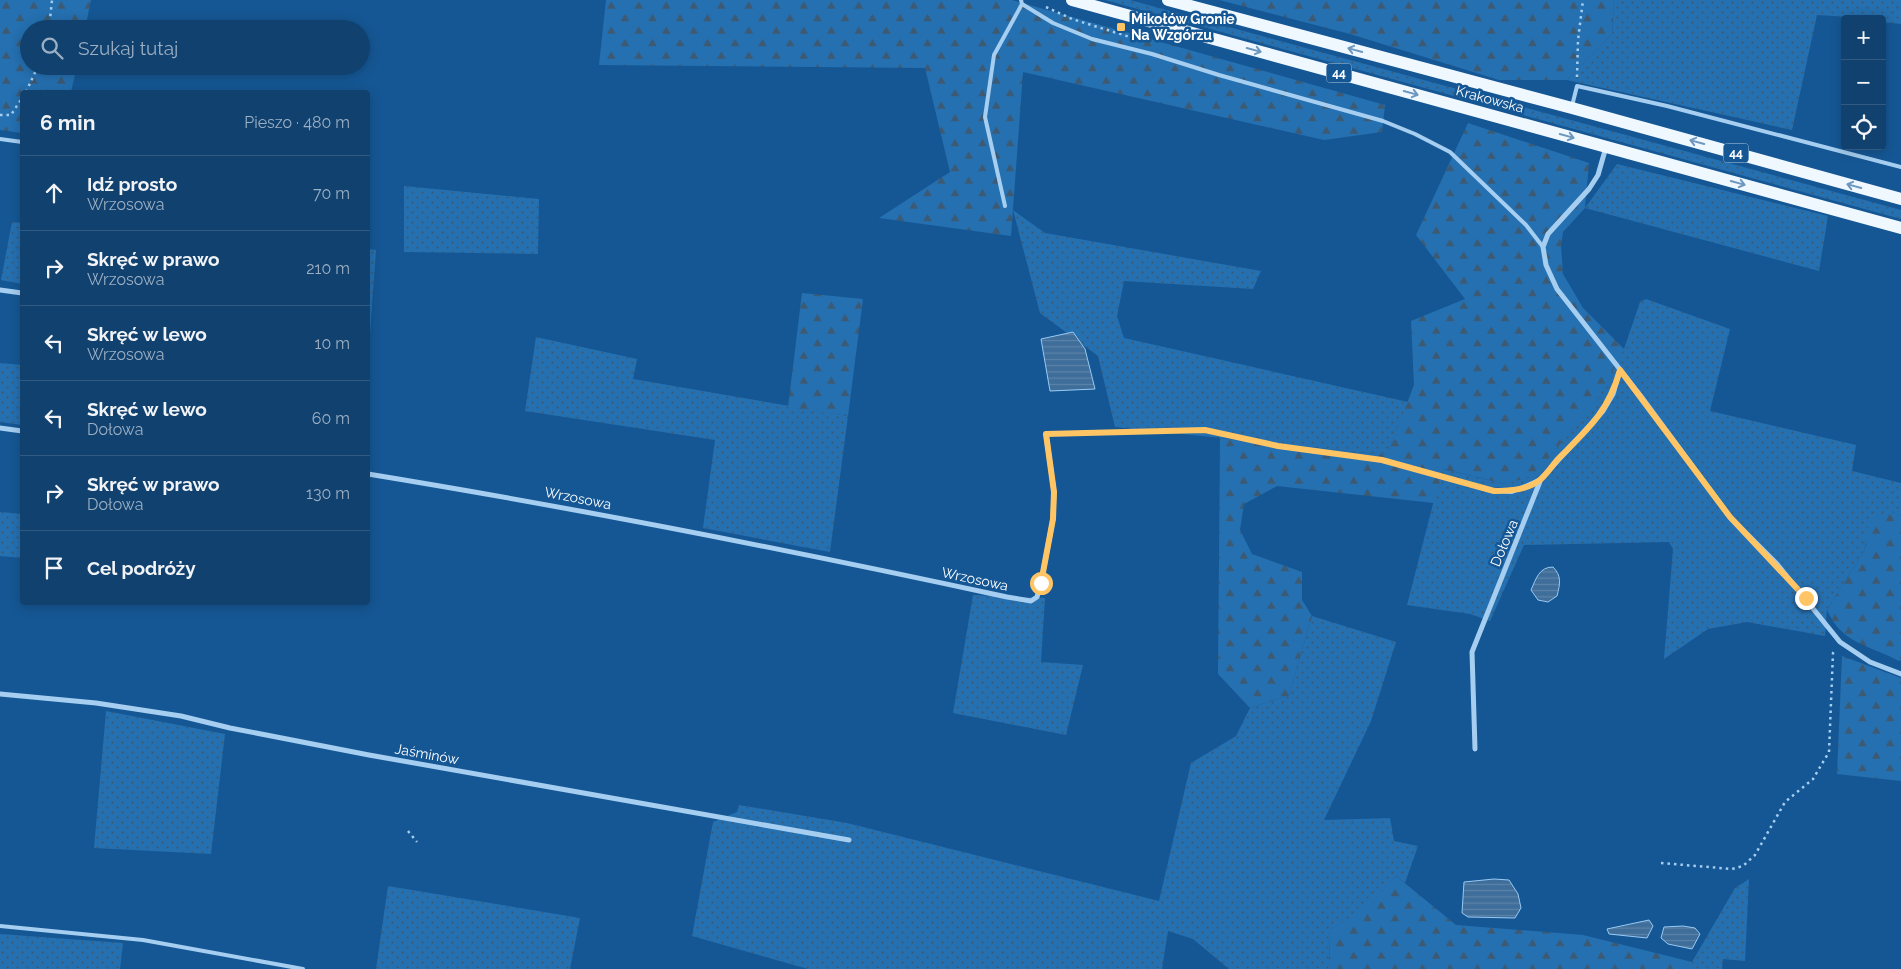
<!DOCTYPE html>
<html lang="pl">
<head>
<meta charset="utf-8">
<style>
	body { margin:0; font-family:Raleway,sans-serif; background:#1e4c77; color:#f1f3f6 }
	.controls { position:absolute; right:15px; top:15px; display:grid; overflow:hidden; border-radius:5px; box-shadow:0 2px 12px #0003 }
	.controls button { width:45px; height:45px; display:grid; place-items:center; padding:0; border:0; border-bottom:1px solid #305a82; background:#10416f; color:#f1f3f6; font:25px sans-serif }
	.stop { position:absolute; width:15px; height:15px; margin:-11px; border:4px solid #ffc565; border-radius:50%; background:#fff }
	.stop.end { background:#ffc565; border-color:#fff; box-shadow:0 1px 5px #0008 }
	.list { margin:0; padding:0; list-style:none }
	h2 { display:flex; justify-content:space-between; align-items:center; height:65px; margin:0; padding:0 20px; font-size:21px }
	h2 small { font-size:16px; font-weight:400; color:#9cafc3 }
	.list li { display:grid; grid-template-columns:32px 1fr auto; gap:15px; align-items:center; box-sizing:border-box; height:75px; padding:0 20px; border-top:1px solid #305a82 }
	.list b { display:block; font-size:19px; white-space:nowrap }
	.list p { margin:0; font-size:16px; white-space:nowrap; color:#9cafc3 }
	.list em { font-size:16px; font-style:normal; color:#9cafc3 }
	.icon { flex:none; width:28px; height:28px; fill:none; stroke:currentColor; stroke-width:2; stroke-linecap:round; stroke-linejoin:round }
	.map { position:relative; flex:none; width:1901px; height:969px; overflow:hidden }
	.search { position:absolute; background:#10416f; box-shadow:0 2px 12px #0003; left:20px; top:20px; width:350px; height:55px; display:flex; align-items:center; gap:12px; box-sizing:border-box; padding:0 18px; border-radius:28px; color:#9cafc3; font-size:19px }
	.panel { position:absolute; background:#10416f; box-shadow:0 2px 12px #0003; left:20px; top:90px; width:350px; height:515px; border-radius:5px }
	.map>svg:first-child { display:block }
	.grass { fill:url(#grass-dots) }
	.forest { fill:url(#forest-firs) }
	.water { fill:url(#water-rules); stroke:#97caf4 }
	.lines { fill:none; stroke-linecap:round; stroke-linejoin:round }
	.path { stroke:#a5cef1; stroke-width:2.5; stroke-dasharray:2.5 4; stroke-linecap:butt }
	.service { stroke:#a5cef1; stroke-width:4 }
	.minor { stroke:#a5cef1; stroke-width:5 }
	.primary { stroke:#eff7ff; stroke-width:12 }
	.oneway { stroke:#6c97bf }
	.route { stroke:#ffc565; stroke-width:6 }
	.poi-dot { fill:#ffc565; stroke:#155794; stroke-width:2 }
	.labels { text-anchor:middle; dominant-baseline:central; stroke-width:5; stroke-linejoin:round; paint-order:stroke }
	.shield { fill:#155794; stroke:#b9cddf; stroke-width:1 }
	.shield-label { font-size:12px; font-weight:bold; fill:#fff }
	.poi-label { font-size:14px; font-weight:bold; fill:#fff; stroke:#155794; text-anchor:start }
	.street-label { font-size:14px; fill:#fff; stroke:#155794 }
</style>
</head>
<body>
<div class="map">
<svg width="1901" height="969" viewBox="0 0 1901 969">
	<defs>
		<pattern id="grass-dots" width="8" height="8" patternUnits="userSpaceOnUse" patternTransform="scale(1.25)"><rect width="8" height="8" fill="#2570b1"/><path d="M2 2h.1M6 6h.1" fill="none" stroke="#3c5a74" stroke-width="1.8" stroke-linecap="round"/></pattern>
		<pattern id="forest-firs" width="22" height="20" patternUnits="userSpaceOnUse" patternTransform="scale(1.25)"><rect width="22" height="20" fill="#2570b1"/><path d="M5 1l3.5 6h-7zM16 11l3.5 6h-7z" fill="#3c5a74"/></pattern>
		<pattern id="water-rules" width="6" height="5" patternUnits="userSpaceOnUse" patternTransform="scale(1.25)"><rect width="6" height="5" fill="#3f6e9a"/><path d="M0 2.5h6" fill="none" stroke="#5c84a9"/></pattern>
	</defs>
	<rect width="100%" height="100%" fill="#155794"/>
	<path class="grass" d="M1105 0H1130L1901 210V219Z
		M1614 0H1901V24L1882 22V19L1817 15 1792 130 1567 80 1612 34Z
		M1617 164 1828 216 1819 271 1585 208Z
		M404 186 539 199 538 254 404 252Z
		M1013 210 1045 233 1261 271 1253 289 1124 281 1117 316 1124 338 1408 402 1387 455 1115 427 1098 356 1040 313Z
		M12 222 22 223V284L1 280Z
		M368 249 376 250 368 361Z
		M1646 299 1730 329 1710 411 1856 445 1852 471 1901 483V516L1892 512 1866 540 1864 551 1827 610 1825 636 1747 622 1708 629 1664 659 1673 549 1669 542 1524 545 1490 621 1470 614 1407 605 1442 469 1506 484 1624 349 1640 302Z
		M536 337 637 359 633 379 848 416 830 552 703 528 715 440 525 411Z
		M0 363 22 365V425L0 422Z
		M0 512 22 514V558L0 556Z
		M973 595 1045 598 1041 662 1083 665 1066 735 953 713Z
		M1312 616 1396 642 1371 721 1324 820 1390 818 1394 841 1418 846 1405 883 1396 876 1367 908 1330 930 1329 969H1229L1193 939 1168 931 1162 969H808L692 936 713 822 737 812 739 805 847 823 1159 901 1191 763 1236 736 1250 708 1289 695Z
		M106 711 225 734 211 854 94 848Z
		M1749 879 1745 961 1723 959 1722 969H1692V962L1735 888Z
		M388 886 580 918 570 969H376Z
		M0 934 123 943 120 969H0Z"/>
	<path class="forest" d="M0 0H91L85 29H29V66H77L71 92H22V133L0 130Z
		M606 0H1012L1385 105 1382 132 1324 140 1023 72 1011 236 879 218 950 172 925 68 599 65Z
		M1219 0H1614L1612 34 1567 80H1499L1350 34Z
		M1468 123 1589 163 1585 208 1563 232 1561 246 1563 274 1583 308 1624 349 1600 395 1535 475 1506 484 1443 469 1434 503 1277 486 1244 504 1240 530 1252 554 1302 572V600L1312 616 1289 695 1250 708 1218 674 1220 438 1387 455 1414 385 1411 321 1465 299 1416 235Z
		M802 293 863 299 848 416 788 407Z
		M1892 512 1901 516V660L1899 661C1869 645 1842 644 1827 610L1864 551 1866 540 1864 532 1876 517Z
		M1842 656 1901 678V781L1837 774Z
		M1396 876 1456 925 1583 935 1692 962V969H1329L1330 930 1367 907Z"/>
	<path class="water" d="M1073 332 1085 349 1095 389 1050 391 1041 339Z
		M1553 567C1562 576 1560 584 1557 596L1548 602 1538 600 1531 590C1536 579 1539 567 1553 567Z
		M1494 879 1509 880 1518 894 1521 908 1515 918 1468 917 1462 913 1464 882Z
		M1649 920 1653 926 1647 938 1609 934 1607 929Z
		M1683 926 1695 928 1700 934 1692 949 1668 944 1661 938 1664 927Z"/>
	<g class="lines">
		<path class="path" d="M1046 7 1072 19 1133 38
			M49 29 52 0
			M1577 77 1578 40 1583 0
			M26 92 38 66
			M0 115H11L22 98
			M408 831 417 842
			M1661 863 1732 869 1743 866 1755 855 1785 802 1813 779 1829 752 1833 653 1836 649"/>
		<path class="service" d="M1022 4 1053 23 1092 39 1152 54 1219 75 1383 121 1415 134 1450 152 1526 225 1543 247
			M1572 106 1577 86 1667 106 1901 167
			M0 139 22 142
			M1005 206 985 117 994 55 1022 4 1021 0
			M1046 434 1205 430 1278 446 1382 460 1494 491 1512 492 1541 479
			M0 926 143 940 303 969"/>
		<path class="minor" d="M1606 147 1598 175 1589 189 1548 234 1543 247 1546 265 1557 289 1640 395 1730 517 1777 564 1840 642 1870 662 1901 674
			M0 290 22 293
			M0 428 22 431
			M368 474C582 509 794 551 1007 597L1031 601 1037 597 1041 583 1053 519 1054 492 1046 434
			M0 694 96 703 181 716 230 728 369 755 849 840
			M1475 749 1472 652 1541 479 1603 411 1613 394 1620 370"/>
		<path class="primary" d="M1072 0 1901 228
			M1168 0 1572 108 1901 199"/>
	</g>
	<defs><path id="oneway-shaft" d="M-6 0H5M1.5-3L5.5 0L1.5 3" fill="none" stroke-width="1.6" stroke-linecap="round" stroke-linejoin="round" transform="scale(1.25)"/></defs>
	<g class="oneway">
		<use href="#oneway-shaft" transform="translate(1254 50) rotate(15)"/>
		<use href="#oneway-shaft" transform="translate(1355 50) rotate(-165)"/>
		<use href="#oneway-shaft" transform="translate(1411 93) rotate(15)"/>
		<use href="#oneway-shaft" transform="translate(1567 136) rotate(15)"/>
		<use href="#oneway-shaft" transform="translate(1697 142) rotate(-165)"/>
		<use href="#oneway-shaft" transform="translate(1738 183) rotate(15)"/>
		<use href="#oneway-shaft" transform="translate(1854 186) rotate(-165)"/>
	</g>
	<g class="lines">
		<path class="route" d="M1041 583 1053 519 1054 492 1046 434 1205 430 1278 446 1382 460 1494 491C1510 491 1528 490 1541 479 1548 473 1553 464 1559 458 1589 428 1608 412 1620 370L1730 517 1806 598"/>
	</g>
	<rect class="poi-dot" x="1116" y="22" width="10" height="10" rx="2.5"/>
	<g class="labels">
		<g class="shield">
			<rect x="1326.5" y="63.5" width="25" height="19" rx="4"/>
			<rect x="1723.5" y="143.5" width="25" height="19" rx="4"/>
		</g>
		<g class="shield-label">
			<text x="1339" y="73">44</text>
			<text x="1736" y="153">44</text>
		</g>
		<g class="poi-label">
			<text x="1131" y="19">Mikołów Gronie<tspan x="1131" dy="16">Na Wzgórzu</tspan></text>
		</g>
		<g class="street-label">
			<text transform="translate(1490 99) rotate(15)">Krakowska</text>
			<text transform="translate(578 498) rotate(11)">Wrzosowa</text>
			<text transform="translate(1504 543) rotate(-67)">Dołowa</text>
			<text transform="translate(975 579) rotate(12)">Wrzosowa</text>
			<text transform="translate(427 754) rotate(10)">Jaśminów</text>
		</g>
	</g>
</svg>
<div class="controls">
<button>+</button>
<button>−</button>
<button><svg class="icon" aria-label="locate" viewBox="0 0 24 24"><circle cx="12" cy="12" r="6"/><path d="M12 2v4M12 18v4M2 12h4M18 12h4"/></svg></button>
</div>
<div class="stop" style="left:1041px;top:583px"></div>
<div class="stop end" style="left:1806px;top:598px"></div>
<div class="search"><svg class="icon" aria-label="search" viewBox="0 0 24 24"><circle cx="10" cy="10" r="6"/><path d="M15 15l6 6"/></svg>Szukaj tutaj</div>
<section class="panel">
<h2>6 min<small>Pieszo · 480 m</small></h2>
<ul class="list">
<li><svg class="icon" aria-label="ahead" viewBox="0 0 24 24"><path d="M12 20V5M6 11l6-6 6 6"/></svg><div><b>Idź prosto</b><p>Wrzosowa</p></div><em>70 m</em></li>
<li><svg class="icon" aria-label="right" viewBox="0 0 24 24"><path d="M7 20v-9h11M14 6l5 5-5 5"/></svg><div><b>Skręć w prawo</b><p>Wrzosowa</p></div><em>210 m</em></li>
<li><svg class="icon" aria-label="left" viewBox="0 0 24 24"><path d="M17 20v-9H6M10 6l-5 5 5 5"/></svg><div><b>Skręć w lewo</b><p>Wrzosowa</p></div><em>10 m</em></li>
<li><svg class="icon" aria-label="left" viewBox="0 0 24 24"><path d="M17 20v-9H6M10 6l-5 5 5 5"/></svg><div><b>Skręć w lewo</b><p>Dołowa</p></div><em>60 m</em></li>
<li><svg class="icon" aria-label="right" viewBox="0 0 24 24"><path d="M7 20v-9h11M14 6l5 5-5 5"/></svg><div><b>Skręć w prawo</b><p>Dołowa</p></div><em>130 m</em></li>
<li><svg class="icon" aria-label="arrive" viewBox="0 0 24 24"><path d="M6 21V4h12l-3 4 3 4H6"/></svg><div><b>Cel podróży</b></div></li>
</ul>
</section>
</div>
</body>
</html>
